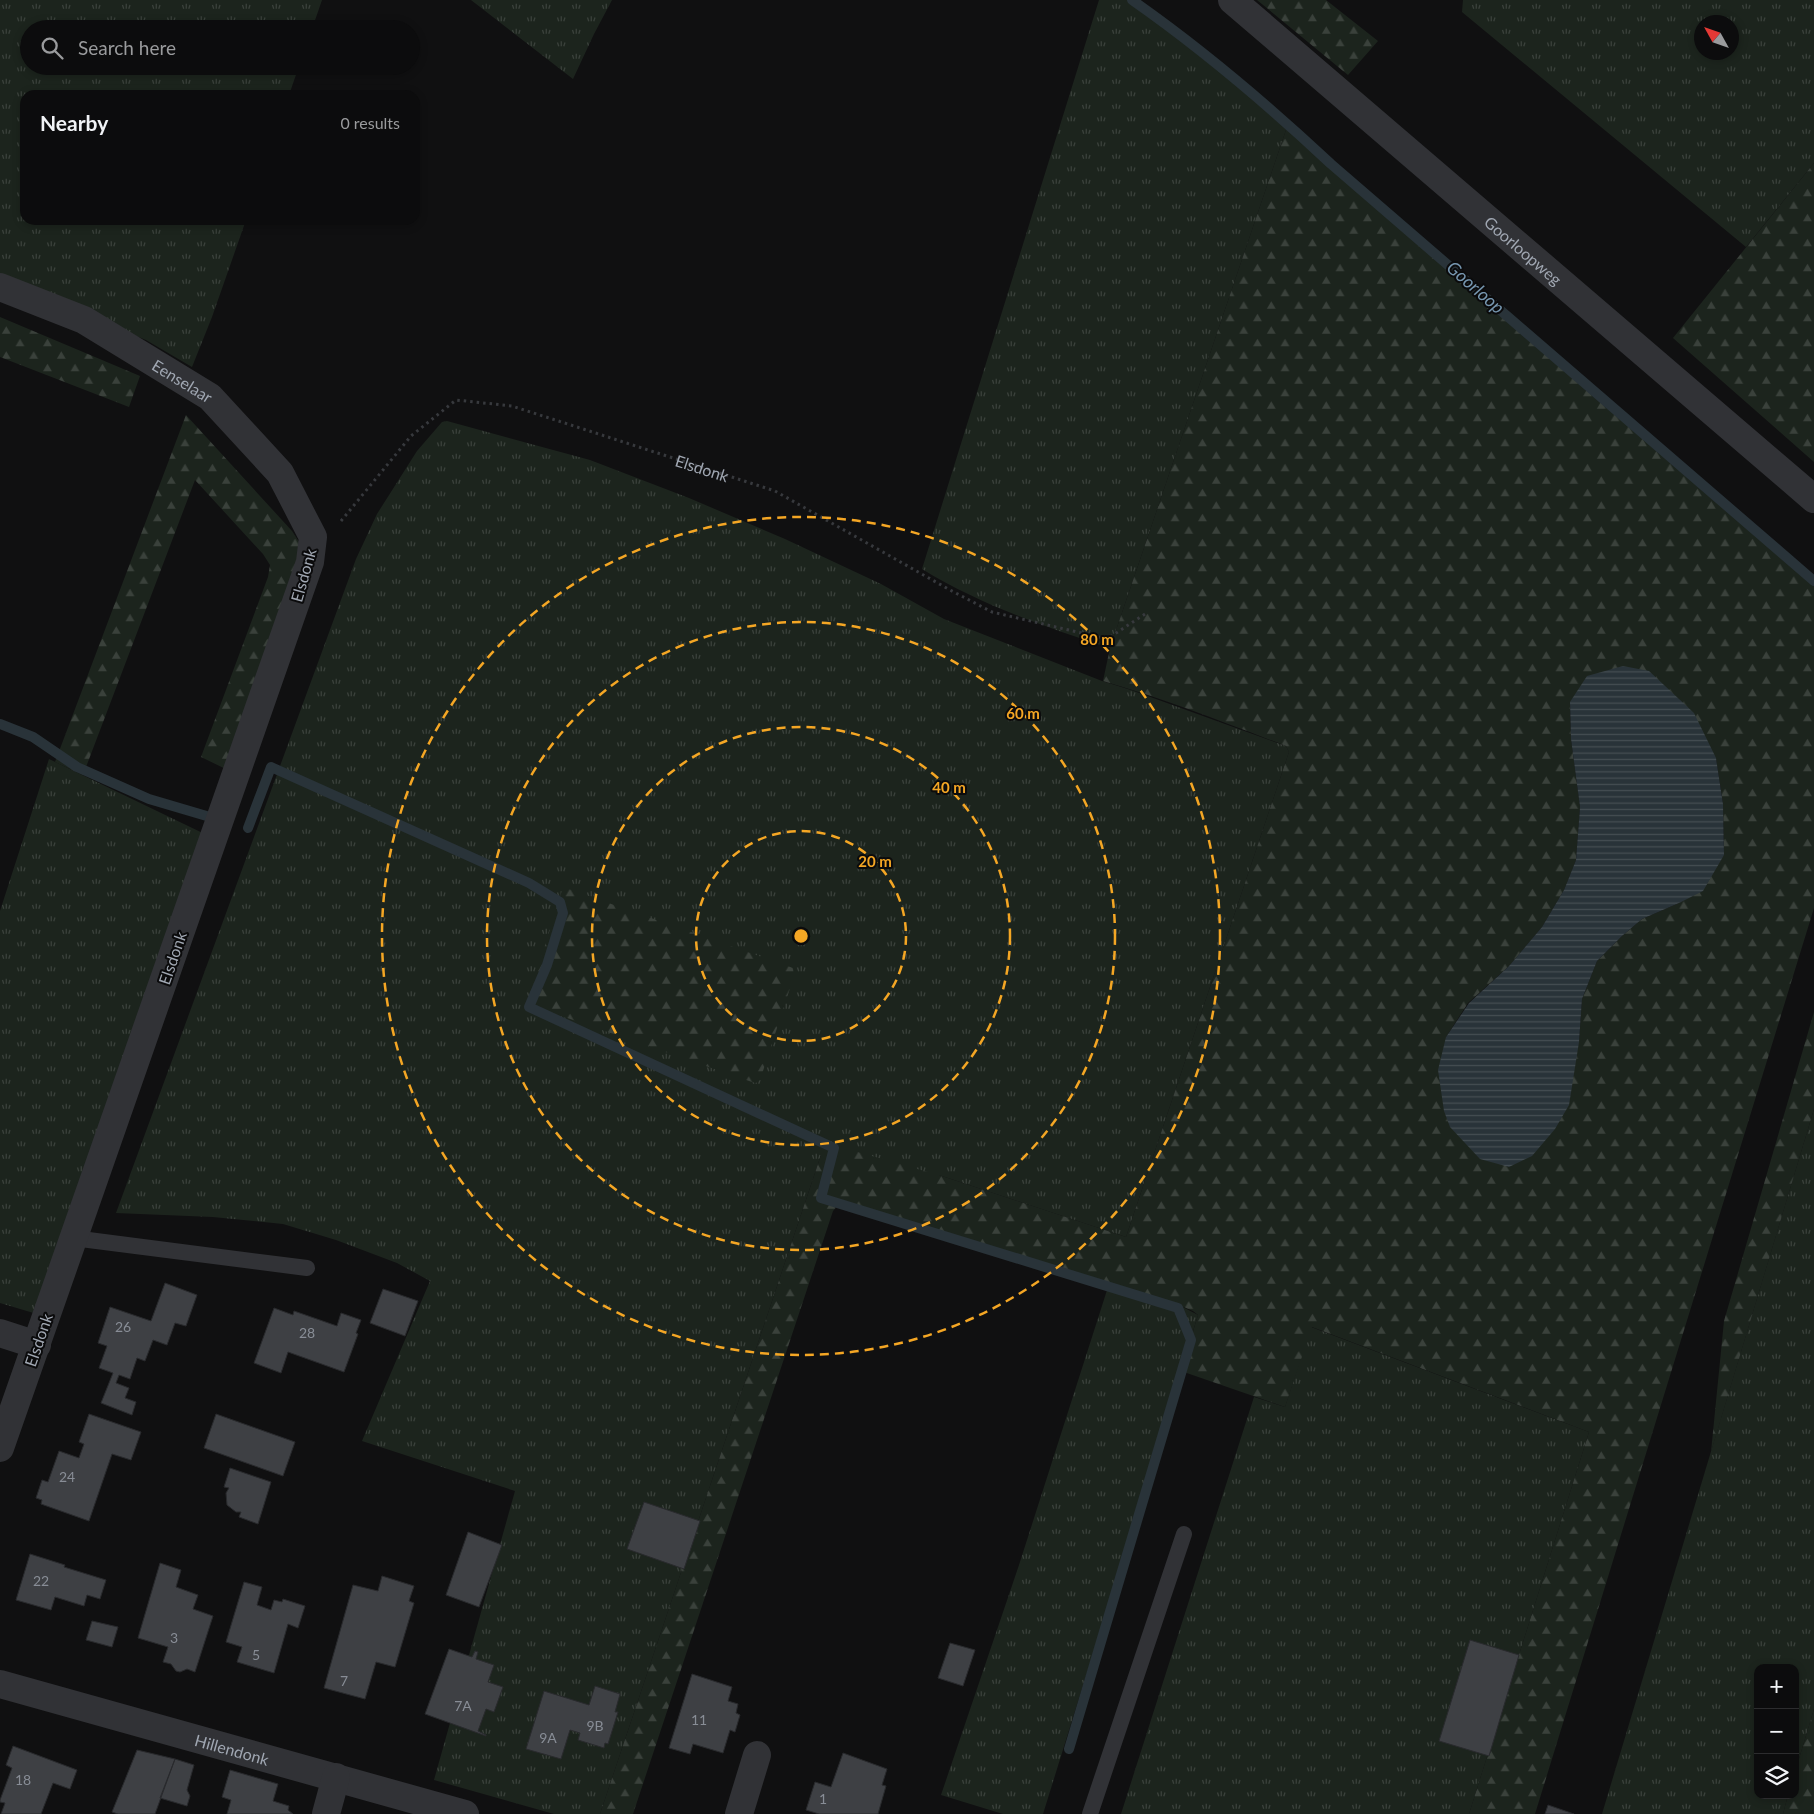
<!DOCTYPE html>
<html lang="en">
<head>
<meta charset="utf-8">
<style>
	body { margin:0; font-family:Lato,sans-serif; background:#151516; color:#f1f3f6 }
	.controls { position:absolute; right:15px; bottom:15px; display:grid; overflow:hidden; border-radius:10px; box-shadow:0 2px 8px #0003 }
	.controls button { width:45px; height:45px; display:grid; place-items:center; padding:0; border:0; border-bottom:1px solid #2c2c2e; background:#0c0c0d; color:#f1f3f6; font:25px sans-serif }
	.compass { position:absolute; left:1694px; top:15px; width:45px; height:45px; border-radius:50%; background:#0c0c0d; box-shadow:0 2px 8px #0003; rotate:310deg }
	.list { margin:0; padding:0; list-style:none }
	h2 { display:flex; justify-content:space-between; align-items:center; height:65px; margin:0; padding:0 20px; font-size:21px }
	h2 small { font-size:16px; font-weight:400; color:#9a9b9d }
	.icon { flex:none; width:28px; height:28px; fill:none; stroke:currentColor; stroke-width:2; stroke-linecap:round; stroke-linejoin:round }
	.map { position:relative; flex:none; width:1814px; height:1814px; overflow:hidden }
	.search { position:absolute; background:#0c0c0d; box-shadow:0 2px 8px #0003; left:20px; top:20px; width:400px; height:55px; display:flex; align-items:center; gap:12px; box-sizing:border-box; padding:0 18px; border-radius:28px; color:#9a9b9d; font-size:19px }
	.panel { position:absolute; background:#0c0c0d; box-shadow:0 2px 8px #0003; left:20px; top:90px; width:400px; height:135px; border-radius:15px }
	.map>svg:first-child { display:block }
	.grass { fill:url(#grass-tufts); fill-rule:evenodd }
	.forest { fill:url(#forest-firs); fill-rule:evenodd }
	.water { fill:url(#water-rules) }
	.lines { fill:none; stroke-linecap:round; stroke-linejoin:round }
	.stream { stroke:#293339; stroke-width:10 }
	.building { fill:#3e4044; stroke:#292a2d }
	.path { stroke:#37393d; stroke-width:3; stroke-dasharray:2.5 4; stroke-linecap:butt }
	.service { stroke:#313236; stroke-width:16 }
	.minor { stroke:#313236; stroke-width:28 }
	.ring { fill:none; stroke:#f4a624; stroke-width:2.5; stroke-dasharray:9 6 }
	.labels { text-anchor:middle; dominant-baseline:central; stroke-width:4; stroke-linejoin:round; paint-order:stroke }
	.number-label { font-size:14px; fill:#888d96 }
	.street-label { font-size:16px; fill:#a0a7b2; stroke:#0b0b0c }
	.water-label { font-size:18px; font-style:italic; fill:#7696af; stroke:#0b0b0c }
	.centre { fill:#f4a624; stroke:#0b0b0c; stroke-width:2.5 }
	.ring-label { font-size:15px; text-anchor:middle; font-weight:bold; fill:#f4a624; stroke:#0b0b0c; stroke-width:4; stroke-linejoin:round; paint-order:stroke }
</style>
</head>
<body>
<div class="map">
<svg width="1814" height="1814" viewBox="0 0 1814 1814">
	<defs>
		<pattern id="grass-tufts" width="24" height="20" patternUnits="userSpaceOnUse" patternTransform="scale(1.25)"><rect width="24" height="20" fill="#1c241d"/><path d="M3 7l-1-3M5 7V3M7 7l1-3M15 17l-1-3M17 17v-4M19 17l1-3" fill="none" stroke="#3a413b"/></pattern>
		<pattern id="forest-firs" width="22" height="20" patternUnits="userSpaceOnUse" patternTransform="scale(1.25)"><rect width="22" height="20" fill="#1c241d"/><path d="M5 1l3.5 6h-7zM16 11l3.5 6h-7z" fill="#3a413b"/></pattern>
		<pattern id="water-rules" width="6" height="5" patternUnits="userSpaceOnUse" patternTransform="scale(1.25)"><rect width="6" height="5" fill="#293339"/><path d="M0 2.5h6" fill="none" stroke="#454e53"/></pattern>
	</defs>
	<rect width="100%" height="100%" fill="#101011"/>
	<path class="grass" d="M0 0H322L312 29H29V66H299L289 95H25V220H246L212 317 192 367 146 340 0 281Z
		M471 0H612L594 34 573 79Z
		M1099 0H1132L1166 23 1288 124 1110 648C1045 627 981 605 922 569Z
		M1463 0H1814V163L1746 247 1462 12ZM1702 22H1732V52H1702Z
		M447 421 590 460 689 498 785 539 881 584 944 619 1102 681 1131 690 1286 746 1289 752 1126 1237 942 1176 821 1155 600 1814H554L434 1780 515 1491 362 1441 430 1281 397 1263 336 1240 283 1224 213 1217 116 1213 356 559 377 514 417 451 442 422Z
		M49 759 213 838 37 1314 0 1303V911Z
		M1814 1109V1709L1795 1772V1668H1758V1795H1788L1783 1814H1602Z
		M1109 1284 1179 1305 1198 1315 1043 1814H1003L941 1795 1019 1565Z
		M1311 1327 1589 1432 1469 1814H1121L1254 1397 1285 1407Z"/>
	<path class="forest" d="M1257 0H1326L1378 41 1348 75Z
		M1288 124 1331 164 1814 581V908L1535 1814H1469L1589 1432 1312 1327 1285 1407 1181 1371 1198 1315 1193 1311 1179 1305 840 1203 833 1211 633 1814H600L821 1155 830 1144 942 1176 1126 1237 1289 752 1286 746C1226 723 1165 699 1103 681L1110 648ZM1570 702 1716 758 1723 804 1724 855 1679 903 1642 919 1622 936 1597 961 1582 999 1579 1042 1446 1037 1468 1003 1509 966 1542 927 1564 890 1576 860 1580 807 1571 739Z
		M1814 163V462L1673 338Z
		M0 317 140 376 129 407 0 357Z
		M186 415 292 531 307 554 236 774 201 757 268 577 270 565 263 554 195 480 83 775 55 762Z
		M563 887 793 968 794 976 760 1080 756 1083 752 1082 527 1004Z
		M1814 1012V1109L1711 1452 1724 1321Z
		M1814 1709V1814H1783L1788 1795H1795V1772Z"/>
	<path class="water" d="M1623 666 1649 671 1694 713 1716 758 1723 804 1724 855 1703 891 1679 903 1642 919 1622 936 1597 961 1582 999 1579 1042 1569 1105 1555 1129 1532 1156 1509 1167 1480 1159 1450 1127 1444 1111 1438 1070 1446 1037 1469 1003 1509 966 1542 927 1564 890 1576 860 1580 807 1571 739 1570 702 1587 676Z"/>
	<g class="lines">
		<path class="stream" d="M1132 0C1202 49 1269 106 1331 164L1814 581
			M0 724 33 737 77 767 149 799 210 817
			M248 828 271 767 529 883 560 902 563 913 547 965 529 1007 834 1148 821 1198 1178 1308 1191 1340 1069 1749"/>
	</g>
	<path class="building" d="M165 1283 197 1295 186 1326 175 1323 167 1345 153 1340 145 1361 137 1358 130 1379 119 1375 116 1383 129 1388 125 1398 136 1402 132 1415 101 1403 113 1373 99 1368 107 1346 98 1343 110 1307 151 1321Z
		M383 1289 418 1301 405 1336 370 1323Z
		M274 1308 293 1315 294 1311 337 1326 341 1313 361 1320 356 1333 358 1334 344 1372 288 1352 281 1373 254 1363Z
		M89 1414 141 1432 131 1460 112 1454 89 1521 41 1504 42 1500 36 1498 42 1480 48 1482 59 1451 79 1458 84 1444 79 1442Z
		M216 1414 295 1442 283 1476 204 1448Z
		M230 1468 271 1482 258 1524 239 1517 241 1512H236L227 1505 226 1493 229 1488 224 1487Z
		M644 1502 700 1521 684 1569 627 1549Z
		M468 1532 502 1545 479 1607 446 1595Z
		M30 1554 65 1565 64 1567 106 1580 100 1599 87 1595 84 1606 55 1597 51 1610 16 1600Z
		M160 1563 181 1570 176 1587 198 1595 193 1609 213 1616 195 1672 187 1669 180 1672 176 1671 171 1664 163 1662 168 1647 138 1638Z
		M382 1576 414 1586 409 1601 414 1603 395 1667 376 1662 365 1699 324 1688 353 1585 378 1591Z
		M244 1582 262 1587 257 1605 271 1610 274 1600 282 1602 283 1599 305 1606 298 1628 288 1624 274 1673 237 1662 242 1647 226 1642Z
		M92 1621 118 1627 112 1647 86 1640Z
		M1470 1640 1519 1655 1489 1756 1439 1741Z
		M950 1643 975 1650 963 1686 938 1678Z
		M449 1649 472 1657 475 1651 478 1652 476 1659 494 1665 488 1682 503 1687 494 1712 486 1709 478 1731 486 1735V1736L425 1714Z
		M692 1674 732 1687 728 1701 738 1704 736 1713 740 1715 735 1732 730 1730 723 1753 693 1744 690 1754 669 1748Z
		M595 1686 620 1694 615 1712H618L608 1744 605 1743 604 1748 578 1740 580 1733 570 1730 561 1759 526 1749 544 1691 589 1705Z
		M13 1746 77 1770 70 1789 53 1783 41 1814H1L5 1803 0 1802V1800L12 1768 6 1765Z
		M137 1750 175 1759 155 1814H118L112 1812Z
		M843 1753 887 1769 882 1785 886 1786 878 1814H819L806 1810 815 1782 831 1787Z
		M175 1759 194 1765 187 1790 190 1796 187 1806 160 1798Z
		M230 1770 278 1784 273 1801 289 1806 288 1810 293 1814H227L231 1800 222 1797Z
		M1548 1805 1574 1814H1545Z"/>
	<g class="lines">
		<path class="path" id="s1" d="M341 521 411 436 456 400 512 406 775 491 950 590 992 612 1107 639 1145 614"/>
		<path class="service" d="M73 1238 307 1268
			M1090 1814 1184 1534"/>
		<g class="minor">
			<path id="s2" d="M1232 0 1814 499"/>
			<path id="s3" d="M0 287 84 320 210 397 280 473 313 537 310 562 0 1448"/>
			<path d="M0 1333 37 1345"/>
			<path id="s4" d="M0 1684 465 1814"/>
			<path d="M326 1814 336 1777"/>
			<path d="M739 1814 757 1755"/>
		</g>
	</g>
	<g class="ring">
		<circle cx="801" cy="936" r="105"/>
		<circle cx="801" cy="936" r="209"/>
		<circle cx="801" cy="936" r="314"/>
		<circle cx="801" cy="936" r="419"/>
	</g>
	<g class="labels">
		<g class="number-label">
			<text x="123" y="1326">26</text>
			<text x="307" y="1332">28</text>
			<text x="67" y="1476">24</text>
			<text x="41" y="1580">22</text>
			<text x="174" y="1637">3</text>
			<text x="256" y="1654">5</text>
			<text x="344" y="1680">7</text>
			<text x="463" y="1705">7A</text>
			<text x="699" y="1719">11</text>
			<text x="595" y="1725">9B</text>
			<text x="548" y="1737">9A</text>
			<text x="23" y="1779">18</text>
			<text x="823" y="1798">1</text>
		</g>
		<g class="street-label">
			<text stroke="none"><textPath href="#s2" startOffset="384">Goorloopweg</textPath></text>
			<text stroke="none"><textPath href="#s3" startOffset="206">Eenselaar</textPath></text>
			<text stroke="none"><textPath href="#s1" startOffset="424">Elsdonk</textPath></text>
			<text transform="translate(303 575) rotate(-74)">Elsdonk</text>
			<text transform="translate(172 958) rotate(-71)">Elsdonk</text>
			<text transform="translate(38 1340) rotate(-71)">Elsdonk</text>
			<text stroke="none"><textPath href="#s4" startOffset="241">Hillendonk</textPath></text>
		</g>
		<g class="water-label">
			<text transform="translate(1476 287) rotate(41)">Goorloop</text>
		</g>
	</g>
	<circle cx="801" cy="936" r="8" class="centre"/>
	<g class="ring-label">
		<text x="1097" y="645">80 m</text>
		<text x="1023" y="719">60 m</text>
		<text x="949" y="793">40 m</text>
		<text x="875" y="867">20 m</text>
	</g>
</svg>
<div class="controls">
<button>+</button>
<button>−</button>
<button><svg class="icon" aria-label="layers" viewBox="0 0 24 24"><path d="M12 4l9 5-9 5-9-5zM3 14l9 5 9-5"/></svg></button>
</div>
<svg class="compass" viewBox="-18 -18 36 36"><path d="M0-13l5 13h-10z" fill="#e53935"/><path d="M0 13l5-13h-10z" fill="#9a9b9d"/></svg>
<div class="search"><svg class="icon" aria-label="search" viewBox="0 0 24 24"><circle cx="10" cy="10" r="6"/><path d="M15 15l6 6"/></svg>Search here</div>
<section class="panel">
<h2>Nearby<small>0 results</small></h2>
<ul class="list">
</ul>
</section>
</div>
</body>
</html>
